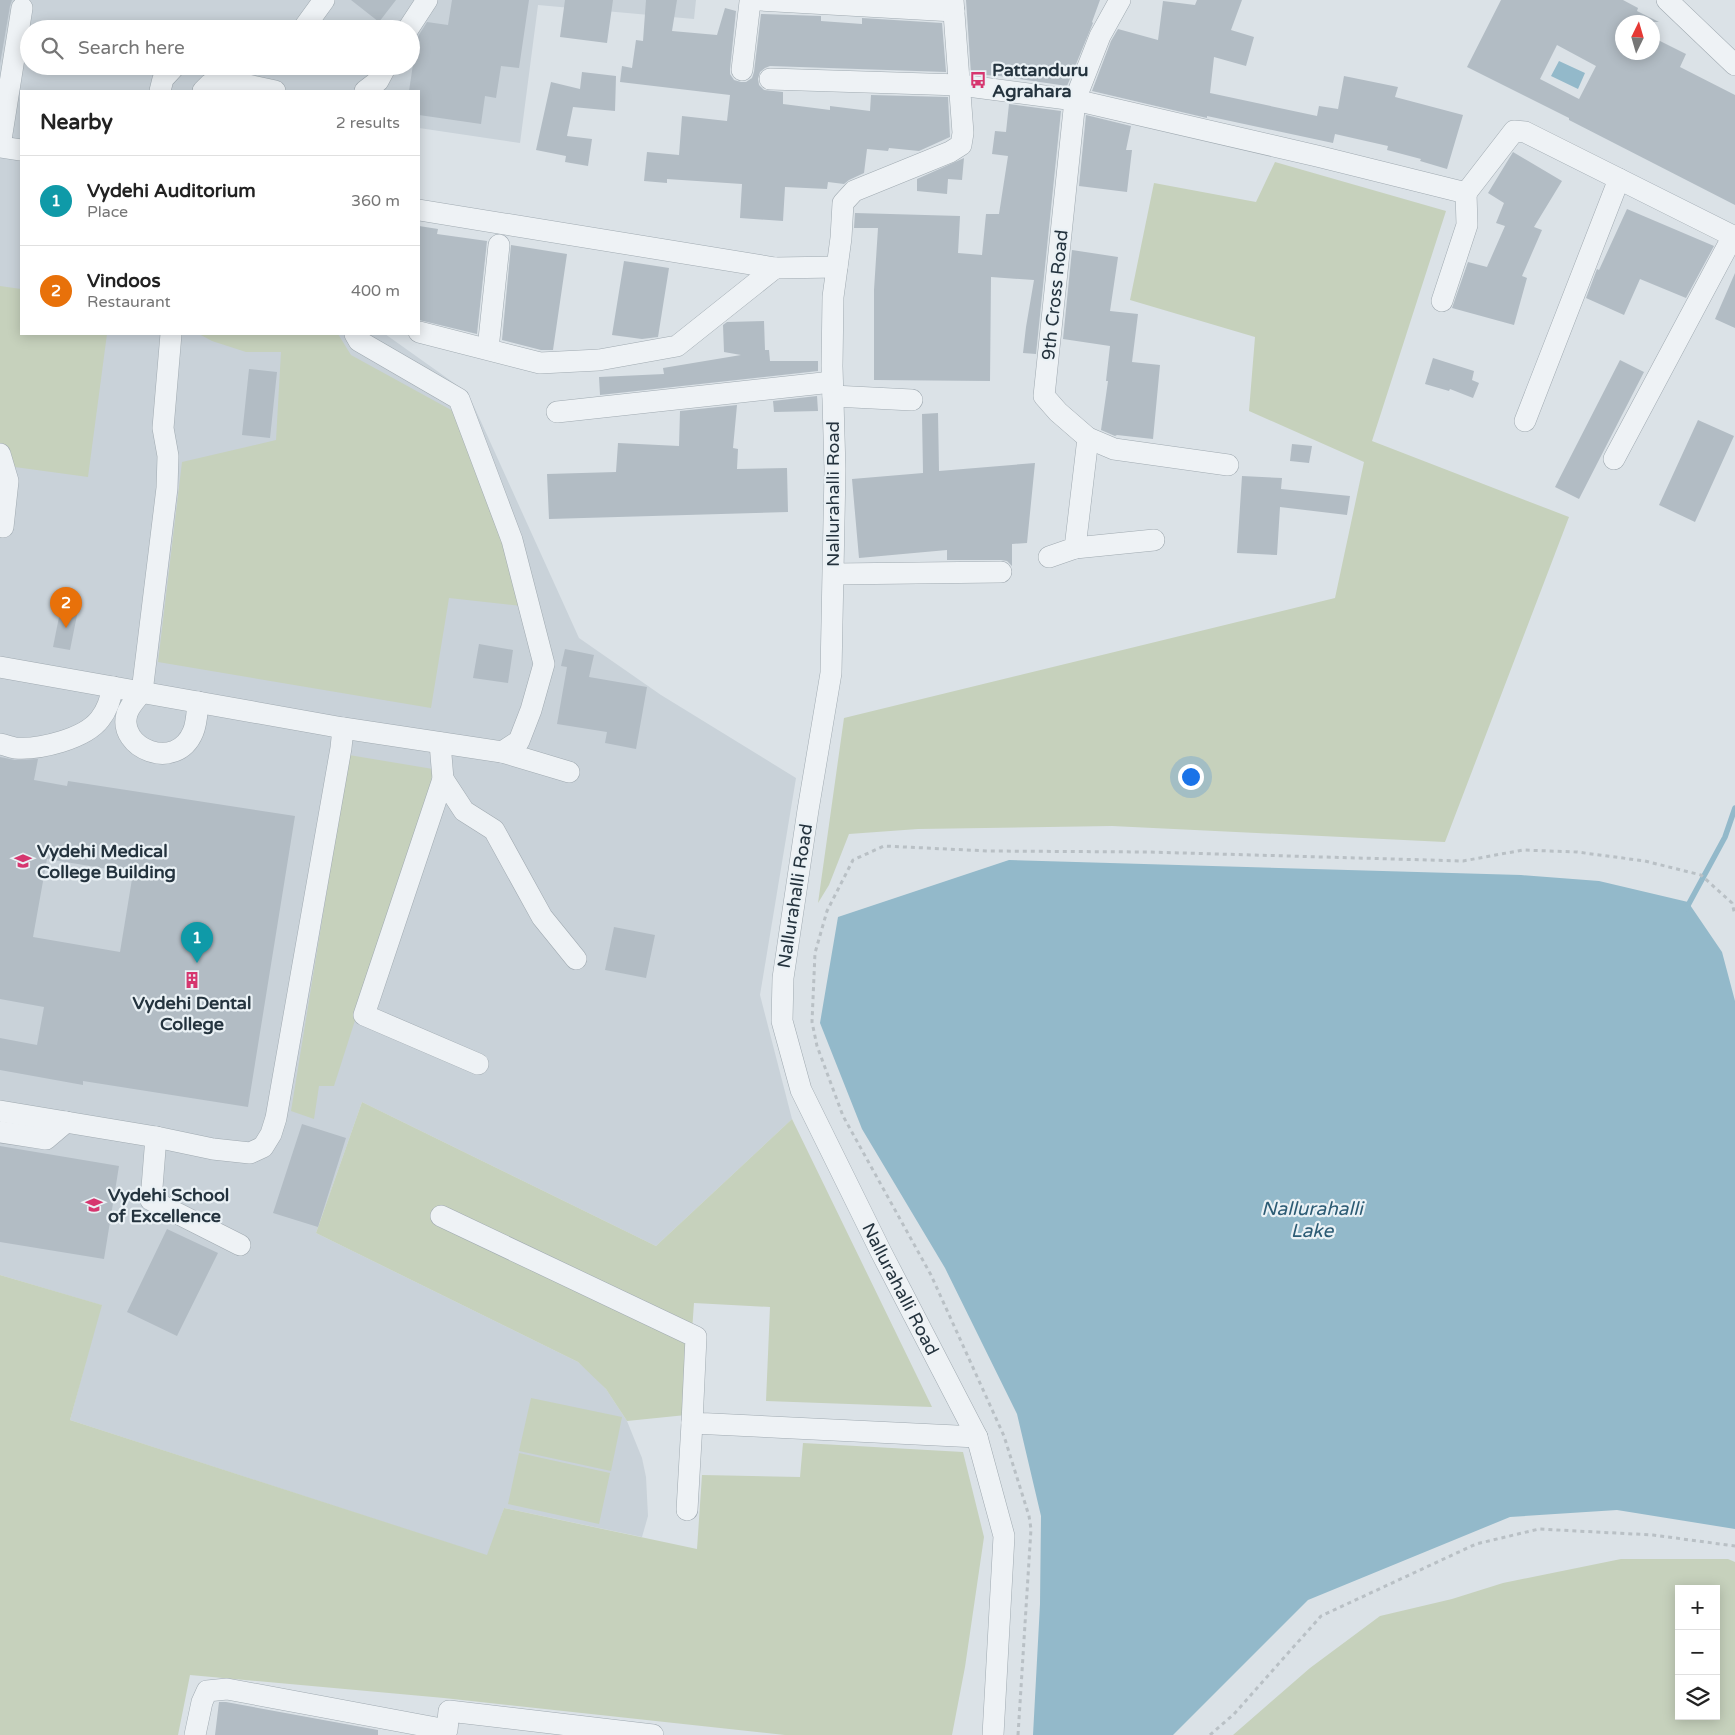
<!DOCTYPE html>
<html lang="en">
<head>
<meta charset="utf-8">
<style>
	body { margin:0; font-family:"Varela Round",sans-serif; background:#f2f2f2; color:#222 }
	.controls { position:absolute; right:15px; bottom:15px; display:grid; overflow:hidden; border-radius:0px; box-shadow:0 2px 12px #0003 }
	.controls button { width:45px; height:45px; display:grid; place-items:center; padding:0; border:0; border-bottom:1px solid #e0e0e0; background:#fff; color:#222; font:25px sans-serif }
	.compass { position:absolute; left:1615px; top:15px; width:45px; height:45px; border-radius:50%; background:#fff; box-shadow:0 2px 12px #0003; rotate:5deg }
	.you { position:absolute; left:1190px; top:776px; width:18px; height:18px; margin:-12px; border:4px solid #fff; border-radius:50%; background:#1a73e8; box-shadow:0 0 0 8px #1a73e833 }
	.badge { display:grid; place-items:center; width:32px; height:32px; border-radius:50%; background:#d6366f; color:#fff; font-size:16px; font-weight:700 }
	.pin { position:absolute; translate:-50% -41px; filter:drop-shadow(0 1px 2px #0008) }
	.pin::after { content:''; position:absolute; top:26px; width:18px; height:15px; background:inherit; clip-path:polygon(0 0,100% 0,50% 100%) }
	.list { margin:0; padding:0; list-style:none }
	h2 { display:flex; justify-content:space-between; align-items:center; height:65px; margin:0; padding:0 20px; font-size:21px }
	h2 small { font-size:16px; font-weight:400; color:#767676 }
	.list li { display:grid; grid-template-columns:32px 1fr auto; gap:15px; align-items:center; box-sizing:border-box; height:90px; padding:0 20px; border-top:1px solid #e0e0e0 }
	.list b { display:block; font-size:19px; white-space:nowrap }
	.list p { margin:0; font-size:16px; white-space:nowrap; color:#767676 }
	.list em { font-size:16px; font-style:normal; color:#767676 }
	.icon { flex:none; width:28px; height:28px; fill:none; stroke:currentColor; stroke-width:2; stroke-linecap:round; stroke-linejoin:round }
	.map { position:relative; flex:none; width:1735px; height:1735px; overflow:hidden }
	.search { position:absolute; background:#fff; box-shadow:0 2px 12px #0003; left:20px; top:20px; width:400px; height:55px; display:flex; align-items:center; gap:12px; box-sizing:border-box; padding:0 18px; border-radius:28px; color:#767676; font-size:19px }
	.panel { position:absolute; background:#fff; box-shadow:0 2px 12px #0003; left:20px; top:90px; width:400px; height:245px; border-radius:0px }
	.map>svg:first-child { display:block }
	.built { fill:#c9d2d9; fill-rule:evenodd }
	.green { fill:#c6d1bc; fill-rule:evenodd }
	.water { fill:#93b9ca }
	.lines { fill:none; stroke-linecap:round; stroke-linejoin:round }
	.stream { stroke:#93b9ca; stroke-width:5.5 }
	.building { fill:#b2bcc4; fill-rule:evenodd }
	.minor-casing { stroke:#a0aab1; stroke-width:22 }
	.path { stroke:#b9c0c5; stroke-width:3; stroke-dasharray:4 4; stroke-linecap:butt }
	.minor { stroke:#eef2f5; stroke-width:21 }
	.labels { text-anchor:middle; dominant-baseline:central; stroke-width:4.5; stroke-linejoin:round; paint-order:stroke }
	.poi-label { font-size:18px; font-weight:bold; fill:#24333e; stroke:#eaf1f5; text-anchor:start }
	.street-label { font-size:18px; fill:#24333e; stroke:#eaf1f5 }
	.water-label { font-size:19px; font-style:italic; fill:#2c5b74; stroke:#eaf1f5 }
</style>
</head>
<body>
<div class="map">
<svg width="1735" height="1735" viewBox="0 0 1735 1735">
	<rect width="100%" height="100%" fill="#dbe2e7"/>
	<path class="built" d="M0 0H696L694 19 538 5 520 143 419 128V91H21V334H385L468 393 579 638 661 695 796 778 760 995 792 1119 656 1246 362 1102 316 1233 578 1362 593 1375 606 1389 627 1421 642 1458 646 1477 648 1516 642 1537 504 1508 488 1556 70 1420 101 1305 0 1275ZM29 29H411V66H29Z"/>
	<path class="green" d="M1275 162 1446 211 1372 441 1569 517 1445 842 1112 826 918 829 849 834 829 885 818 903 844 718 1335 598 1364 462 1249 411 1255 337 1130 300 1154 183 1256 202Z
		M0 286 21 289V334H107L88 477 0 465Z
		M199 334H338L351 355 453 411 476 456 522 606 449 598 431 708 158 662 182 462 276 440 281 352H246L212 341Z
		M349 755 433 769 431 783 334 1086H319L314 1119 291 1111Z
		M362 1102 656 1246 792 1119 932 1407 766 1401 770 1307 694 1303 686 1415 627 1421 606 1389 578 1362 316 1233Z
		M0 1275 102 1305 70 1420 487 1555 504 1508 697 1549 702 1475 800 1477 803 1443 963 1452 984 1537 965 1667 952 1735H785L444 1698 190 1675 178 1735H0Z
		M531 1398 622 1417 611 1471 519 1451Z
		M519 1453 610 1473 599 1524 508 1504Z
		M1621 1559H1728L1735 1562V1735H1233L1310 1668 1380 1616 1452 1599 1503 1583ZM1679 1589H1716V1716H1679Z"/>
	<path class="water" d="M1559 61 1585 73 1578 89 1551 76Z
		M1009 860 1521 875 1599 881 1688 902 1722 952 1735 1001V1529L1617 1510 1510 1517 1308 1600 1173 1735H1033L1040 1604 1041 1516 1017 1414 945 1268 862 1129 820 1023 838 917Z"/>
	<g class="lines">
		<path class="stream" d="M1686 909 1725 837 1735 808"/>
	</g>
	<path class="building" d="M0 0H12L10 6 0 64Z
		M351 0H396L379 22Z
		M452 0H529L519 68 501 66 496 98 485 96 481 124 419 115V91H409L417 38 427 22 448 25Z
		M565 0H613L607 43 560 37Z
		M646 0H677L672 31 717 35 725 8 736 11 730 69V74L734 80 741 82H746L752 78 754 72 761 14 821 16V21L862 24V18L942 23 946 72 770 66 765 68 760 72 758 79 759 85 764 90 783 92V104L830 110V106L870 111 871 95 948 97 950 137 919 151 889 148 888 151 867 149 864 173 849 180 844 184 828 182 827 189 785 187 783 221 740 218 742 184 667 179V183L644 181 647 152 679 155 682 116 727 121 730 95 620 82 622 66 632 68 636 40 643 41Z
		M966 0H1100L1092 22 1093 23 1067 86 999 76 971 74Z
		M1197 0H1242L1231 30 1254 37 1246 66 1214 57 1210 93 1317 116 1319 106 1338 109 1344 76 1398 87 1395 97 1463 115 1447 169 1420 161 1421 159 1387 150 1388 146 1335 134 1333 143 1207 116V118L1092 91 1111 41 1118 29 1158 40 1163 1 1195 5Z
		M1501 0H1623L1638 8 1637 11 1659 22H1622V52H1652V37L1686 54 1680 67 1735 95V205L1569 120V118L1467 67ZM1557 45 1596 66 1579 99 1540 79Z
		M582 72 616 76 615 111 573 107 567 136 592 139 588 166 565 162 566 156 536 150 551 82 580 89Z
		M1009 104 1061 111 1036 354 1023 353 1026 327 1034 280 991 277 990 381 874 380V290L878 228H854L855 213 960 216 958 253 982 255 986 214H999L1008 156 992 154 995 131 1006 132Z
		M1086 115 1131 126 1126 150H1132L1127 192 1079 186Z
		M1513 152 1562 181 1534 227 1542 230 1522 276 1527 278 1514 325 1452 308 1468 262 1487 267 1505 226 1496 223 1504 203 1488 193Z
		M964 158 962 180 948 179 947 194 917 191V179Z
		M1627 209 1714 246 1686 298 1640 279 1624 315 1586 298 1597 269 1599 270Z
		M419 226 438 229 437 234 487 241 477 334 419 320Z
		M511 245 567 254 553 350H541L502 340Z
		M1072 250 1118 257 1110 311 1138 314 1132 362 1160 365 1153 439 1117 435 1115 436 1101 430 1108 381H1106L1110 346 1063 339Z
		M624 261 669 268 658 337 642 339 612 335Z
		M1735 273V328L1715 319Z
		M764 321 765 350H769L770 361H818V371L600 395 599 377 664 374 663 368 741 355 724 352 723 325 727 322Z
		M1433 358 1474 371 1472 380 1479 383 1473 398 1450 389 1449 391 1425 384Z
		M1620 360 1644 372 1579 499 1555 487Z
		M249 369 277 372 270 438 242 435Z
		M817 396 818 411 774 412 773 401Z
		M737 405 733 448 738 449 737 469 787 468 788 512 549 519 547 474 616 472 618 443 679 446 680 411Z
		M938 413 939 471 1035 463 1027 543 1012 544V566L1007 561 1001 560H947V550L859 558 852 479 923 473 922 414Z
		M1698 420 1734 436 1695 522 1659 505Z
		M1292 444 1312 446 1309 463 1290 461Z
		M1242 476 1282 478 1281 489 1350 496 1347 515 1280 507 1277 555 1237 553Z
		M61 607 78 610 70 650 53 647Z
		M479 644 513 650 508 683 473 678Z
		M565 649 594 655 589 677 647 687 636 749 605 743 607 732 557 724 567 667 561 666Z
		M0 757 15 760 38 759 34 780 67 786 68 781 295 816 248 1107 83 1081V1085L0 1070V1038L37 1045 44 1007 0 999ZM47 859 133 873 120 952 33 937Z
		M614 927 655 935 646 978 605 970Z
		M302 1124 346 1138 318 1227 273 1213Z
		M0 1146 119 1166 104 1259 0 1242Z
		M167 1229 218 1253 177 1336 127 1312Z
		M219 1702H226L378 1730V1735H215Z"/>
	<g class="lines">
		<g class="minor-casing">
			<g id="minor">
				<path d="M760 0 954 11"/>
				<path id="s1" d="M953 0 963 133 961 145 950 152 854 191 843 203 841 238 833 297 832 366 835 470 831 673 808 810 783 978 782 1021 801 1090 881 1252 977 1437 1004 1536 993 1735"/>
				<path d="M1120 0 1100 36 1075 100 1044 396 1058 412 1088 438 1114 449 1228 465"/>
				<path d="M1667 0 1735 65"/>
				<path d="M303 29 324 0"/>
				<path d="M408 29 427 0"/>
				<path d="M742 70 750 2 757 0"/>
				<path d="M770 79 960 85 1075 100 1317 156 1466 193 1514 131 1525 132 1735 237"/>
				<path d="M160 91 163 79 175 66"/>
				<path d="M203 91 210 84H243L275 91"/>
				<path d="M365 91 378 81 386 66"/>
				<path d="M0 146 22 8"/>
				<path d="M0 147 21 150"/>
				<path d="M419 210 775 268 837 267"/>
				<path d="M1442 301 1467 225 1466 193"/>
				<path d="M419 332 540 363 599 360 677 346 775 268"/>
				<path d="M171 334 163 428 168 456 167 488 142 692C137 698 129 706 127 714 117 748 176 773 193 732 197 723 197 711 198 702"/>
				<path d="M488 349 499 245"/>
				<path d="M833 396 912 400"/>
				<path d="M557 412 832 382"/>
				<path d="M1525 421 1619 179"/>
				<path d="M0 454 8 481 3 527"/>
				<path d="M1614 459 1733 236"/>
				<path d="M1075 548 1154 540"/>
				<path d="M1049 557 1075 548 1088 438"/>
				<path d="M834 574 1001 572"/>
				<path d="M0 667 343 728 502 752 519 741 531 710 544 664 512 540 459 399 359 341 355 334"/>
				<path d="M440 743 443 779 364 1015 478 1064"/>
				<path d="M0 744C5 745 10 747 15 748 39 750 85 739 100 719 108 709 110 699 113 687"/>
				<path d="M502 752 569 772"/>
				<path d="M443 779 464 811 494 830 542 917 576 959"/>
				<path d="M0 1111 156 1137 213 1149 250 1153 263 1147 271 1134 276 1118 341 748 343 728"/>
				<path d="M0 1132 46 1139 66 1122"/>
				<path d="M156 1137 151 1200 240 1245"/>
				<path d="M441 1216 696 1337 692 1423 977 1437"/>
				<path d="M687 1510 692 1423"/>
				<path d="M195 1735 202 1702 207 1691 227 1689 447 1730 449 1711 653 1735"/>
			</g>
		</g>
		<path class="path" d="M1018 1735 1031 1529 1029 1516 1004 1436 931 1275 843 1116 817 1046 812 1022 815 953 827 911 853 860 884 846 988 851 1148 852 1463 861 1523 850 1577 852 1645 861 1701 875 1732 903 1735 915
			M1210 1735 1234 1714 1321 1616 1476 1544 1539 1529 1653 1535 1735 1546"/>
		<use href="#minor" class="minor"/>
	</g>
	<defs>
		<g id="bus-bare" transform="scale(1.35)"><path d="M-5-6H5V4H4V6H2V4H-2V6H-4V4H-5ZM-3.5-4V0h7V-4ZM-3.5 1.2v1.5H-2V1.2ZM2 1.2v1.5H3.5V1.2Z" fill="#d6366f" stroke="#eaf1f5" stroke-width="2.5" paint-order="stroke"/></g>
		<g id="university-bare" transform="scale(1.35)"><path d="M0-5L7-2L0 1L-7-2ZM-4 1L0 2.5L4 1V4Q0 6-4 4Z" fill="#d6366f" stroke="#eaf1f5" stroke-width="2.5" paint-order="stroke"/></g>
		<g id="building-bare" transform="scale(1.35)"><path d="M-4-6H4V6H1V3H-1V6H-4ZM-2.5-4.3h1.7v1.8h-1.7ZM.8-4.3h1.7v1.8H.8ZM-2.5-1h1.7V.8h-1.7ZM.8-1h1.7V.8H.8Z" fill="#d6366f" stroke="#eaf1f5" stroke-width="2.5" paint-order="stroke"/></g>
		<g id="school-bare" transform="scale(1.35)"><path d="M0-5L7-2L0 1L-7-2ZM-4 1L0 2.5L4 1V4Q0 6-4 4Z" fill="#d6366f" stroke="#eaf1f5" stroke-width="2.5" paint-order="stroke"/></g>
	</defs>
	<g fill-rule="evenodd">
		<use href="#bus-bare" x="978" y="80"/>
		<use href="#university-bare" x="23" y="861"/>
		<use href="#building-bare" x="192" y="980"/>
		<use href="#school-bare" x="94" y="1205"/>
	</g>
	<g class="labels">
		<g class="poi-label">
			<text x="992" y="70">Pattanduru<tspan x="992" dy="21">Agrahara</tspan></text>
			<text x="37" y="851">Vydehi Medical<tspan x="37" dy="21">College Building</tspan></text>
			<text x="192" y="1003" text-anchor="middle">Vydehi Dental<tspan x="192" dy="21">College</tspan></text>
			<text x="108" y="1195">Vydehi School<tspan x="108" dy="21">of Excellence</tspan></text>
		</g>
		<g class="street-label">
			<text transform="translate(1055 295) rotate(-84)">9th Cross Road</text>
			<text transform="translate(833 494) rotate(-90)">Nallurahalli Road</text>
			<text transform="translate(795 896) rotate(-81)">Nallurahalli Road</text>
			<text stroke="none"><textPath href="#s1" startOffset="1395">Nallurahalli Road</textPath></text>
		</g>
		<g class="water-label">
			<text x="1312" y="1209">Nallurahalli<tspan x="1312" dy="22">Lake</tspan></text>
		</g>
	</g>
</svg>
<div class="controls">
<button>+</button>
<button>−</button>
<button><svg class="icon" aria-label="layers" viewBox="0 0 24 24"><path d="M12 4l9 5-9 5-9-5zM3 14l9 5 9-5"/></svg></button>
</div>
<svg class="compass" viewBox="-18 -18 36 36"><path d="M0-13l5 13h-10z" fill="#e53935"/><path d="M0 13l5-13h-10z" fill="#767676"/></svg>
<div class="you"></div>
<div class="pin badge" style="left:197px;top:963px;background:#0f9aa8">1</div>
<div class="pin badge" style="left:66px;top:628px;background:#e8710a">2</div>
<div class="search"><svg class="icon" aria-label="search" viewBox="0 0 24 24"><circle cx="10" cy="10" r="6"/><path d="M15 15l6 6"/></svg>Search here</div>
<section class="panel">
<h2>Nearby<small>2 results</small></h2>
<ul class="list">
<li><span class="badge" style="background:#0f9aa8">1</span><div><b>Vydehi Auditorium</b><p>Place</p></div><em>360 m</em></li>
<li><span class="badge" style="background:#e8710a">2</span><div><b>Vindoos</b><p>Restaurant</p></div><em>400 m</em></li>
</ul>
</section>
</div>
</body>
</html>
